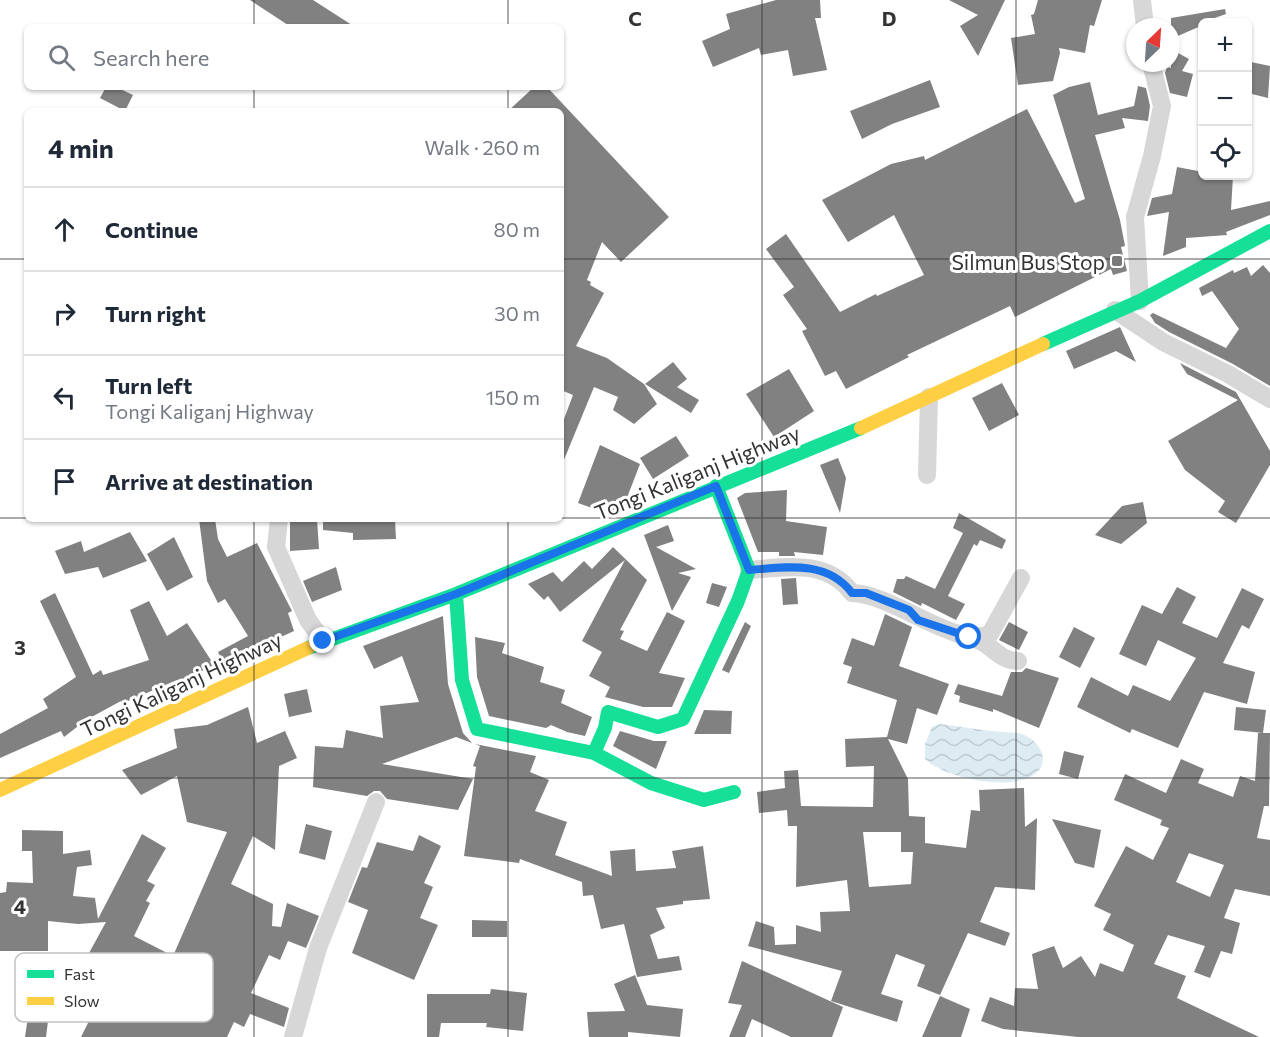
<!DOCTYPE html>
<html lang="en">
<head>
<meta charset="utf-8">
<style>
	body { margin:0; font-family:Commissioner,sans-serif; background:#f6f6f7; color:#1f2937 }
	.controls { position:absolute; right:18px; top:18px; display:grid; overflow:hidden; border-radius:9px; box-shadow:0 2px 4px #0004 }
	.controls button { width:54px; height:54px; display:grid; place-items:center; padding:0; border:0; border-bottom:2px solid #e0e1e3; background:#fff; color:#1f2937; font:30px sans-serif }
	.compass { position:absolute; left:1126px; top:18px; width:54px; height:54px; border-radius:50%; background:#fff; box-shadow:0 2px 4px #0004; rotate:25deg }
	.stop { position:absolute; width:18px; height:18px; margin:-14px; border:4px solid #1a73e8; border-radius:50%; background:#fff }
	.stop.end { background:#1a73e8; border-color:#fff; box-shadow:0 2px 6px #0008 }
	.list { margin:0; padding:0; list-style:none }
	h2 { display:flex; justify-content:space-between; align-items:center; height:78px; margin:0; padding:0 24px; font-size:26px }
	h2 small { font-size:20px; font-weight:400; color:#747a83 }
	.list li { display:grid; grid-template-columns:39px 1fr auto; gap:18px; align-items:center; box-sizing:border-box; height:84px; padding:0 24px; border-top:2px solid #e0e1e3 }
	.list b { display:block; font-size:22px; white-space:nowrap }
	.list p { margin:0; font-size:20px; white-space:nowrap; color:#747a83 }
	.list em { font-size:20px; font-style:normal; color:#747a83 }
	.icon { flex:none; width:33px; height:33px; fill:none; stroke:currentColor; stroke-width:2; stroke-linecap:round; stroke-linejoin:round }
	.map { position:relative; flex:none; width:1270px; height:1037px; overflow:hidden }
	.search { position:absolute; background:#fff; box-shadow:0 2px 4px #0004; left:24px; top:24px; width:540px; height:66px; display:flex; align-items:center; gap:15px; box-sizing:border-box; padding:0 21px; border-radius:9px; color:#747a83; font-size:22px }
	.panel { position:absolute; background:#fff; box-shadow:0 2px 4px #0004; left:24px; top:108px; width:540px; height:414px; border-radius:9px }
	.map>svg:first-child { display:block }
	.water { fill:url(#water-waves) }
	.building { fill:#818181; fill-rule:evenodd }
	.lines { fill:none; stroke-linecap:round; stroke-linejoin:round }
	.street { stroke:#d7d7d7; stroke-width:18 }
	.fast { stroke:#16e098; stroke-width:14 }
	.slow { stroke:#ffcf43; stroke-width:14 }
	.route { stroke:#1a73e8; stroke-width:8 }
	.grid { fill:none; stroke:#333; stroke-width:1.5; stroke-opacity:0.55 }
	.poi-dot { fill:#7a7a7a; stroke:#fff; stroke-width:2 }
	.labels { text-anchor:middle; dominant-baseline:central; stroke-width:6; stroke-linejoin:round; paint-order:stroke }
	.poi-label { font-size:21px; fill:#333; stroke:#fff; text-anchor:end }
	.street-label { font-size:21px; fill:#333; stroke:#fff }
	.key { fill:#fff; stroke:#c2c2c2; stroke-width:1.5 }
	.key-label { font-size:16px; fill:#333 }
	.grid-label { font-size:20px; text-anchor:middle; font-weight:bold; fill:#333; stroke:#fff; stroke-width:6; stroke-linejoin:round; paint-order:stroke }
</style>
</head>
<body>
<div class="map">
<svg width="1270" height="1037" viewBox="0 0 1270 1037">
	<defs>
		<pattern id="water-waves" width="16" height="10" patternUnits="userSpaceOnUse" patternTransform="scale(1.5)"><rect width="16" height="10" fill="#ddebf3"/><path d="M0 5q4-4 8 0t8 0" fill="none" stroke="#becad1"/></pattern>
	</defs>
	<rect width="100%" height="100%" fill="#fff"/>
	<path class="water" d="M940 724C961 726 982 731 1004 732 1009 733 1016 732 1022 734 1042 741 1053 766 1030 777 1005 790 945 778 925 759V744L932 727Z"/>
	<path class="building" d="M250 0H313L355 27H291Z
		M776 0H820L821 18H815L827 70 793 76 788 50 761 55 759 48 713 67 702 41 730 29 726 14Z
		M949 0H1005L978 56 960 26 978 15Z
		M1038 0H1102L1094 26 1090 25 1085 53 1059 48 1060 53 1053 81 1018 85 1011 38 1035 34 1031 15 1034 14Z
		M1225 9 1226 14 1203 22V25L1171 39V18Z
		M1171 49 1189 59 1182 71 1193 74 1187 97 1170 93 1165 73 1167 67 1171 68Z
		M1251 62 1270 66 1268 98 1248 93Z
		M930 80 940 107 892 124 862 139 850 111Z
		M1090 82 1098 115 1134 106 1138 86 1146 88 1150 106 1148 121 1122 118 1125 128 1095 135 1120 220 1125 246 1121 247 1127 271 1113 275 1111 269 1015 317 1010 306 907 355 909 357 846 389 836 371 825 376 802 331 807 329 783 295 794 287 766 249 786 234 840 312 876 294 877 296 924 275 894 215 848 242 822 200 891 164 924 156 925 160 1027 109 1075 203 1085 199 1053 95 1069 87Z
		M106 87H116L133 95 125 111 100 98Z
		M534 87H547L669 217 621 262 602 242 587 280 591 282 590 285 604 293 576 346 607 358 644 384 657 404 634 424 613 410 618 397 594 387 561 467V427L573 395 561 390V111H508Z
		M1177 167 1203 172V176H1233L1231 210 1270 201V215L1226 232 1227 235 1186 238V247L1163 256 1169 212 1147 216 1152 198 1172 194Z
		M1263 265 1270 273V386L1233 364 1169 332 1155 323 1150 315 1153 313 1226 348 1239 329 1212 291 1202 296 1199 288 1233 270 1234 273 1247 267 1251 276Z
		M1120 327 1136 362 1116 351 1074 369 1066 351Z
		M673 362 687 379 677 387 699 400 691 413 645 384Z
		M1180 363 1236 392 1270 451V465L1236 523 1218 512 1225 501 1185 470 1168 441 1238 400 1187 374Z
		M789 369 814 411 774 437 746 394Z
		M1002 383 1019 415 989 431 972 398Z
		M676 436 689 456 653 479 640 458Z
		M600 445 640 464 623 508 615 511 594 503 592 508 578 503Z
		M838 458 846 478 840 513 820 465Z
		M787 490 786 521 827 527 823 555 794 552 795 556H779V552H758L737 498 745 493Z
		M1143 502 1147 523 1121 544 1095 535 1122 506Z
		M959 513 1006 540 1002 549 980 540 977 546 974 544 948 596 965 604 956 620 922 603 921 606 893 592 897 579H904L906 576 935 589 963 533 953 528Z
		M199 519H215L218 539 227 557 257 543 292 611 288 613 294 631 248 652 250 656 232 665 230 660 223 663 218 652 248 636 225 599 218 603 207 581Z
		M290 519H317L319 549 290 551Z
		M323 519H395L396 539 353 540V533L323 530Z
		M668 525 674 541 656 547 696 569 678 573 691 577 672 611 644 535Z
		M130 532 147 561 103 578 98 567 65 574 55 551 81 541 84 552Z
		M174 537 193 577 167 591 147 554Z
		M613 547 647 580 620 630 624 631 620 639 647 651 667 612 685 621 659 673 685 678 672 707H643L605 697 610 687 589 676 602 652 582 641 625 560 560 612 548 596 544 600 528 584 553 572 562 582 584 561 592 569Z
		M336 567 342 590 312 602 303 581Z
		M796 578 798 604 783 605 781 579Z
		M712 583 727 587 719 607 706 603Z
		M1177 587 1196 597 1182 623 1217 638 1242 588 1264 599 1249 629 1242 625 1223 663 1255 672 1247 704 1204 692 1178 748 1132 729 1130 733 1077 707 1091 677 1128 696 1133 685 1170 701 1196 658 1158 640 1146 666 1119 654 1142 605 1162 614Z
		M55 593 93 675 101 670 103 675 149 660 130 610 149 601 167 636 187 623 214 665 178 683 177 680 121 704V701L86 720 64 737 61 731 0 758V734L48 708 43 699 76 677 40 601Z
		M885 614 912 627 899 666 949 684 937 715 917 708 907 744 888 739 908 779 909 816 925 817V843L966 848 971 810 980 811 979 790 1024 788 1025 827 1037 818 1035 890 995 887 980 922 1010 933 1005 946 968 933 940 995 917 986 925 965 896 954 881 994 903 1001 897 1022 831 1001 842 971 748 946 756 921 774 927 775 945 796 944V925L821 932 820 912 850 911 847 880 796 887 797 826H788L787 810 759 813 757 792 785 788 784 771 798 770 801 806 873 807 874 766 846 767 845 739 887 737 897 700 847 683 852 667 843 664 852 638 874 646ZM863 832H901V852H913L911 884 869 887Z
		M443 616 448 684 463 733 472 743 456 737 382 764 473 779 458 810 387 799 380 791H374L367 796 313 787 315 746 343 748 346 730 383 738 380 706 419 702 402 656 374 669 363 646Z
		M745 622 751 626 729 673 722 670Z
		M1009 622 1028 632 1019 650 999 640Z
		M1074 627 1095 638 1080 668 1059 657Z
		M475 637 505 643 502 653 544 667 540 682 565 690 561 703 592 717 585 736 567 732 551 725 546 728 489 716 477 677Z
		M1026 668 1059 678 1039 728 993 709V712L959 702 960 696 954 694 958 684 1002 696 1011 672H1022Z
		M307 689 312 712 289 717 284 694Z
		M248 707 257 743 285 731 297 758 279 766 275 850 253 836 231 884 273 904 272 926 281 927 287 903 319 916 306 948 288 941 280 960 269 955 251 993 289 1008 284 1027 250 1014 244 1027 234 1022 227 1037H81L97 1005 47 986 59 955 83 964 106 922 78 924 48 921V951H0V893L6 892 7 882 33 883 32 851H22V830L63 831V854L90 850 92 865 77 867 73 896 95 898 98 919 142 834 166 848 147 881 155 885 146 901 150 903 134 936 173 956 227 832 187 822 177 776 141 795 122 770 177 748 174 729 207 725Z
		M1236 707 1266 710 1263 733H1270L1269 806H1264L1257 838 1270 840V896L1235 889 1224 918 1240 923 1232 954 1221 951 1210 978 1194 972 1205 946 1168 935 1154 964 1186 976 1177 998 1259 1037H1078L1003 1029 981 1021 990 997 1014 1006 1015 988 1038 989 1032 954 1054 946 1063 968 1081 956 1095 977 1100 963 1123 972 1134 945 1103 930 1111 914 1094 906 1126 846 1153 860 1169 828 1160 825 1162 820 1114 800 1125 774 1166 793 1181 759 1204 769 1198 783 1233 797 1240 776 1255 781 1258 733H1263L1234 730ZM1189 853 1224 865 1210 897 1176 882Z
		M704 710 732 711 731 734H694Z
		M620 731 654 741H667L656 769 613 746Z
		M475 744 536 756 530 772 549 780 535 811 567 822 555 855 612 876 610 851 635 849 636 871 676 868 672 851 703 846 710 899 683 901V904L656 908 665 928 650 935 658 959 679 956 682 970 637 977 624 924 601 929 593 895 583 896 582 882 520 859 519 863 464 856 476 767 473 766 480 746Z
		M1064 751 1084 756 1078 779 1059 774Z
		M1052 819 1101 830 1094 868 1075 863Z
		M306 824 332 831 325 860 299 853Z
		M419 835 441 846 424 883 433 887 420 918 438 925 414 980 352 953 368 910 348 902 362 867 367 868 377 842 413 851Z
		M472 920 507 921V937H472Z
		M742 961 843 1007 832 1037H791L752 1019 745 1037H729L742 1005 728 1003Z
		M635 975 647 1005 683 1009 680 1037 628 1032V1037H589L587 1012 625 1011 614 984Z
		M491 989 527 993 523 1031 486 1027 487 1023H441L439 1037H427V994H490Z
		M940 996 970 1009 961 1037H922Z
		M30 1003 50 1005 46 1037H25Z"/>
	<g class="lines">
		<path class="street" d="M1142 0 1145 27
			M1140 301 1135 217 1152 156 1162 106 1151 63
			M1115 310 1163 342 1228 374 1270 399
			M927 475 929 397
			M279 519 276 547 308 620 323 641
			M749 570C787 567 827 559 852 593 894 594 955 649 990 634L1021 578
			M970 638C990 640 997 661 1018 661
			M293 1037 318 948 376 802"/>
		<path class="fast" d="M1043 344 1140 301 1270 231
			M456 594 462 680 477 729 594 753 651 783 704 800 734 792
			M308 648 456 594 861 428
			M594 753 605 728 608 712 658 727 683 719 738 601 749 570 716 486"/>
		<path class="slow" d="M861 428 1043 344
			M0 790 308 648"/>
	</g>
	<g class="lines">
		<path class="route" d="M323 641 456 594 716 486 749 570C787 567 827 560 852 593H866L909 610 918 620 969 637"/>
	</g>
	<path class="grid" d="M254 0V27M508 0V27M762 0V1037M1016 0V1037M254 87V111M508 87V111M0 259H27M561 259H1270M0 518H27M561 518H1270M254 519V1037M508 519V1037M0 778H1270"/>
	<rect class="poi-dot" x="1111" y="255" width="12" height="12" rx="3"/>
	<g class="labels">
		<g class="poi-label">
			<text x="1105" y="261">Silmun Bus Stop</text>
		</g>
		<g class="street-label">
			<text transform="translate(697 472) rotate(-22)">Tongi Kaliganj Highway</text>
			<text transform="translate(181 684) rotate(-25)">Tongi Kaliganj Highway</text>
		</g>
	</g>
	<rect x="15" y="953" width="198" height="69" rx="9" class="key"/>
	<rect x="27" y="970" width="27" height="8" fill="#16e098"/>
	<rect x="27" y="997" width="27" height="8" fill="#ffcf43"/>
	<g class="key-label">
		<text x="64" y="980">Fast</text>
		<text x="64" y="1007">Slow</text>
	</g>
	<g class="grid-label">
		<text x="635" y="26">C</text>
		<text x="889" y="26">D</text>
		<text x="20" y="655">3</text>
		<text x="20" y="914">4</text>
	</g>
</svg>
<div class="controls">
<button>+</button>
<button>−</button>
<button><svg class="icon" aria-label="locate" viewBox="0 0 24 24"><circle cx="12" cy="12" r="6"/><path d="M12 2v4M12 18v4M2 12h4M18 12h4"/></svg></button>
</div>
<svg class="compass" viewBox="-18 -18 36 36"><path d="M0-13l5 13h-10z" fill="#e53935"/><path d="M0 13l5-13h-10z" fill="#747a83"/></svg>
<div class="stop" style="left:969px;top:637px"></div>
<div class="stop end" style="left:323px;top:641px"></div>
<div class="search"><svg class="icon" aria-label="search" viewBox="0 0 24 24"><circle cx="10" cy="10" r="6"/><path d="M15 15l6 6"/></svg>Search here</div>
<section class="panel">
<h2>4 min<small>Walk · 260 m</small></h2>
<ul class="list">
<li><svg class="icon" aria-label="ahead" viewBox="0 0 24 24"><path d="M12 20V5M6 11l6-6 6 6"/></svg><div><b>Continue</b></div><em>80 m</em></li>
<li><svg class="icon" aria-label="right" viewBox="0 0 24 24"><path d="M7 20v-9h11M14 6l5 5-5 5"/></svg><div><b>Turn right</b></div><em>30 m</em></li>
<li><svg class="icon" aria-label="left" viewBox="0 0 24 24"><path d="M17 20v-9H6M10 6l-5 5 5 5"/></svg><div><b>Turn left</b><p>Tongi Kaliganj Highway</p></div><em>150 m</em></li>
<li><svg class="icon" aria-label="arrive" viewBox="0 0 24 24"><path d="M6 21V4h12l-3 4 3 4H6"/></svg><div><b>Arrive at destination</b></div></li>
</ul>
</section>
</div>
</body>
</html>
